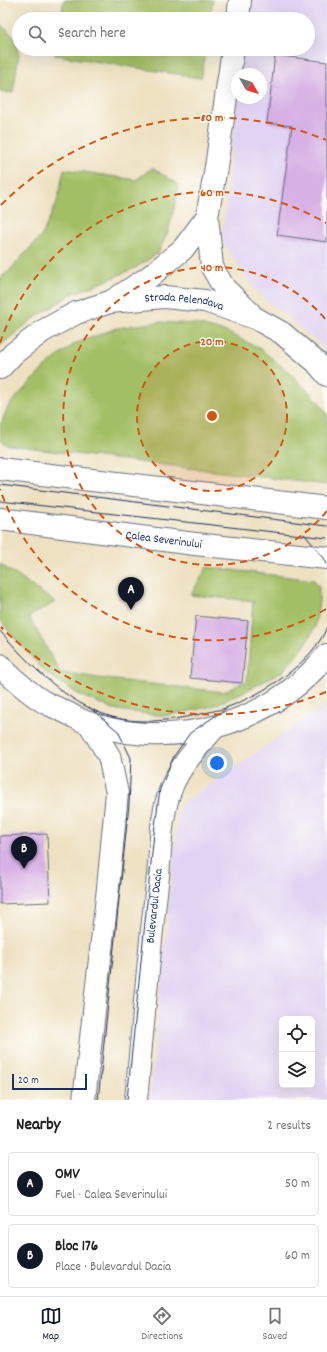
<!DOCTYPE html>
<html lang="en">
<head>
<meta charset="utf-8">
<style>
	body { margin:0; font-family:Dekko,sans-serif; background:#f2f2f2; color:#222 }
	.controls { position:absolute; right:12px; bottom:12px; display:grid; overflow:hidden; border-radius:6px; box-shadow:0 4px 16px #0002 }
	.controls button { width:36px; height:36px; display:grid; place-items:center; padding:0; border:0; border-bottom:1px solid #e0e0e0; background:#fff; color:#222; font:20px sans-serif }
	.compass { position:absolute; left:231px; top:68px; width:36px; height:36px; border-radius:50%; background:#fff; box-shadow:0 4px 16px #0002; rotate:129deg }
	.scale { position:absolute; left:12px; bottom:10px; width:75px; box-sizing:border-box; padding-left:4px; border:2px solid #1b2f5e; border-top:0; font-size:11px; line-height:14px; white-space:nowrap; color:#1b2f5e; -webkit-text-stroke:3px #fdfcf7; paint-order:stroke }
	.you { position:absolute; left:217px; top:763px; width:14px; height:14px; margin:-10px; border:3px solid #fff; border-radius:50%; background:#1a73e8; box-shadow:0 0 0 6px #1a73e833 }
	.badge { display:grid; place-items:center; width:26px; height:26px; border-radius:50%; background:#111827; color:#fff; font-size:13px; font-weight:700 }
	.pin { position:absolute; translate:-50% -33px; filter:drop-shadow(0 1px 2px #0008) }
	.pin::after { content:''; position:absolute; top:21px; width:14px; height:12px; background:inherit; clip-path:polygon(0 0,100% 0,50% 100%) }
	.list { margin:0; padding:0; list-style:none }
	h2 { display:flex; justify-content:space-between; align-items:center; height:52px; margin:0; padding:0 16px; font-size:17px }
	h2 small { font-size:13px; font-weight:400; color:#767676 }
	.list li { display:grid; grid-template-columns:26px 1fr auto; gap:12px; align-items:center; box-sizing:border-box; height:64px; margin:0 8px 8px; padding:0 8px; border:1px solid #e0e0e0; border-radius:6px }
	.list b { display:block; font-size:15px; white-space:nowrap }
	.list p { margin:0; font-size:13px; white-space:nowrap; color:#767676 }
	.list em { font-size:13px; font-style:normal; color:#767676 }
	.icon { flex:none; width:22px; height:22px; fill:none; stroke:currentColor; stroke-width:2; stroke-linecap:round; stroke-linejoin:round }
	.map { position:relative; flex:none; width:327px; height:1100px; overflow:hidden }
	.search { position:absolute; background:#fff; box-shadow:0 4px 16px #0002; left:12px; right:12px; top:12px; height:44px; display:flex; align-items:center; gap:10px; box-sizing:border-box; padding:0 14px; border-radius:22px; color:#767676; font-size:15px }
	.sheet { height:196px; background:#fff }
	nav { display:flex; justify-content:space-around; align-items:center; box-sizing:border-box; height:56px; border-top:1px solid #e0e0e0; background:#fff; font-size:11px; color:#767676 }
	nav a { display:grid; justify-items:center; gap:2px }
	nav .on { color:#111827 }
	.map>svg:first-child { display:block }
	.built { fill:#e1d4f3; fill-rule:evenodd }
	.green { fill:#a3bf65; stroke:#5f7762 }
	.building { fill:#d7b1e5 }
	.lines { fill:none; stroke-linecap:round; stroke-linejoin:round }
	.major-casing { stroke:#656d81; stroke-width:24 }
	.major { stroke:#fff; stroke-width:22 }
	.tram { stroke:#1b2f5e; stroke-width:1 }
	.ring { fill:none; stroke:#d45514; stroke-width:2; stroke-dasharray:7 5 }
	.labels { text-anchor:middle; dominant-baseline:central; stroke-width:3; stroke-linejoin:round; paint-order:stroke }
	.street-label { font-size:12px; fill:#1b2f5e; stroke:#fdfcf7 }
	.centre { fill:#d45514; stroke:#fdfcf7; stroke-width:2 }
	.ring-label { font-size:12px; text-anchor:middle; font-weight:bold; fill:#d45514; stroke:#fdfcf7; stroke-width:3; stroke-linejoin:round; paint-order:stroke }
</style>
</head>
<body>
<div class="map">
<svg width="327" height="1100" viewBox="0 0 327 1100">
	<rect width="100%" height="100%" fill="#fdfcf7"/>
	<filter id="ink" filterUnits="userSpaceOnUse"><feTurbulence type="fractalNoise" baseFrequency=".025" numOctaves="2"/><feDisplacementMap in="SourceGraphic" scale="8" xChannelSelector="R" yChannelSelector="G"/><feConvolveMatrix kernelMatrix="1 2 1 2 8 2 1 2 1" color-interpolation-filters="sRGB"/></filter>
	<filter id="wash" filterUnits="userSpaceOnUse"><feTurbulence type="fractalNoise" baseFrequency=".012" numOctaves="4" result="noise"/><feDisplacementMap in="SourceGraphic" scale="16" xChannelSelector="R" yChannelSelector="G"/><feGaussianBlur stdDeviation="0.9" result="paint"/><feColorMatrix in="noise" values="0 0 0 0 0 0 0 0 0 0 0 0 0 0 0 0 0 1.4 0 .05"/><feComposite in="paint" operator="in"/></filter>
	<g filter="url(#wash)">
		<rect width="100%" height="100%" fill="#eee1c1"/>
		<path class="built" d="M247 0H327V353L318 342 258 294 222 242 237 95V98H261V74H239L242 49H308V19H245Z
			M327 704V1100H150L179 806ZM282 1019H312V1085H282Z"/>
		<path class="green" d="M64 0H213L210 19H61Z
			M0 24 13 36 19 54 13 93 0 91Z
			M56 49H206L201 78 55 55Z
			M152 168 178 184 176 201 168 232 158 253 135 268 106 281 72 294 33 319 0 346V278L8 272 42 235 57 202 64 169 136 180Z
			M159 322 196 324 226 332 259 348 291 374 318 401 327 414V485L9 446 1 440 0 425 9 405 45 367 74 344 117 328Z
			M0 564 55 602 29 617 60 672 98 678 223 692 247 681 253 601 191 595 207 567 314 580 319 587V601L315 627 304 647 283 671 252 688 213 706 165 716 116 710 81 696 45 672 11 634 0 619Z"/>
		<g id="blocks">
			<path class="building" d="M275 55 327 62V242L277 235 292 126 267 123Z
				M196 616 248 621 242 683 190 678Z
				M47 834 50 902 0 904V836Z"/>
		</g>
	</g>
	<g filter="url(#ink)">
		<use href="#blocks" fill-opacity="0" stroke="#656d81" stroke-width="1"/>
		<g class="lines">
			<g class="major-casing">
				<g id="major">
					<path d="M238 19 240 0"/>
					<path d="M233 49 216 167 207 217 212 267 224 288 250 313"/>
					<path d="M115 299 149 277 183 249 207 217"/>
					<path id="s1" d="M0 368 14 353 43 331 76 313 110 302 164 297 205 301 255 318 282 333 316 362 327 375"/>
					<path d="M0 469 327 508"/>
					<path id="s2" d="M0 519 195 544 327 558"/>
					<path d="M0 665C8 675 32 695 44 702 50 705 57 708 63 711 72 715 81 721 91 724 177 750 269 725 327 655"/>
					<path d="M84 1100 108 888 117 793 109 756 89 723"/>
					<path id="s3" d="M136 1100C143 1025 149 950 158 876 161 846 160 815 172 786 181 764 199 746 215 727"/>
				</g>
			</g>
			<use href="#major" class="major"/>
			<path class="tram" d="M0 485 327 526
				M0 501 327 538
				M304 534 324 558 327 564
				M0 631C30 665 67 704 112 717 143 725 174 720 205 713 212 711 221 710 228 707 263 694 313 663 327 627
				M89 707 118 731 131 758 129 804 98 1100
				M127 1100 154 833 160 789 174 756 190 733 227 708"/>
		</g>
	</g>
	<circle cx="212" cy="416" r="75" fill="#d45514" fill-opacity=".12"/>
	<g class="ring">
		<circle cx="212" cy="416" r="75"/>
		<path d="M327 511A149 149 0 1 1 327 321"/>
		<path d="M326 609A224 224 0 0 1 0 489M0 343A224 224 0 0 1 326 223"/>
		<path d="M326 692A299 299 0 0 1 1 627M1 205A299 299 0 0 1 326 140"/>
	</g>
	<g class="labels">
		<g class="street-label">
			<text stroke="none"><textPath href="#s1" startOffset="205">Strada Pelendava</textPath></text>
			<text stroke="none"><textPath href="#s2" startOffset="165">Calea Severinului</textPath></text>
			<text stroke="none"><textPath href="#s3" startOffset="195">Bulevardul Dacia</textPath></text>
		</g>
	</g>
	<circle cx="212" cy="416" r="6" class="centre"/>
	<g class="ring-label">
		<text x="212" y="121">80 m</text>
		<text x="212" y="196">60 m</text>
		<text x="212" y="271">40 m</text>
		<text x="212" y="345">20 m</text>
	</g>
</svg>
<div class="controls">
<button><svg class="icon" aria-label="locate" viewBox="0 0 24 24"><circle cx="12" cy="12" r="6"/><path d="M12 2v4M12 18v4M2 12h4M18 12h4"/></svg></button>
<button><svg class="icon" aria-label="layers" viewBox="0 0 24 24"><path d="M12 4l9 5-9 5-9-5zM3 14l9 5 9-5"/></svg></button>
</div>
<svg class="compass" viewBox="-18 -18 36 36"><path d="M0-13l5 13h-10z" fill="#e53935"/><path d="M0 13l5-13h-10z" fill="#767676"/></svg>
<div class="scale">20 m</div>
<div class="you"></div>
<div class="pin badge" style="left:131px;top:610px">A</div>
<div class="pin badge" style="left:24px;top:869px">B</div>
<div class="search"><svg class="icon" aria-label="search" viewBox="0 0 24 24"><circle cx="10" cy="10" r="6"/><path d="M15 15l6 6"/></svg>Search here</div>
</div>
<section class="sheet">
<h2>Nearby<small>2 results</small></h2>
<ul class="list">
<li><span class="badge">A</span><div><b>OMV</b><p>Fuel · Calea Severinului</p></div><em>50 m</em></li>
<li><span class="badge">B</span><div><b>Bloc 176</b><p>Place · Bulevardul Dacia</p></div><em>60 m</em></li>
</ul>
</section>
<nav>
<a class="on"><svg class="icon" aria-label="map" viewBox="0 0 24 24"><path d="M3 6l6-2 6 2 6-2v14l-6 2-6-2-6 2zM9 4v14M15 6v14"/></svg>Map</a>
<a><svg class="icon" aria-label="directions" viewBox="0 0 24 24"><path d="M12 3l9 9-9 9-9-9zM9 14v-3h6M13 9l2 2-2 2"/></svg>Directions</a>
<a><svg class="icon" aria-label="saved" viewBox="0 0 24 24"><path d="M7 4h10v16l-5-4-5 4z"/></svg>Saved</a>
</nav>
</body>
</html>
